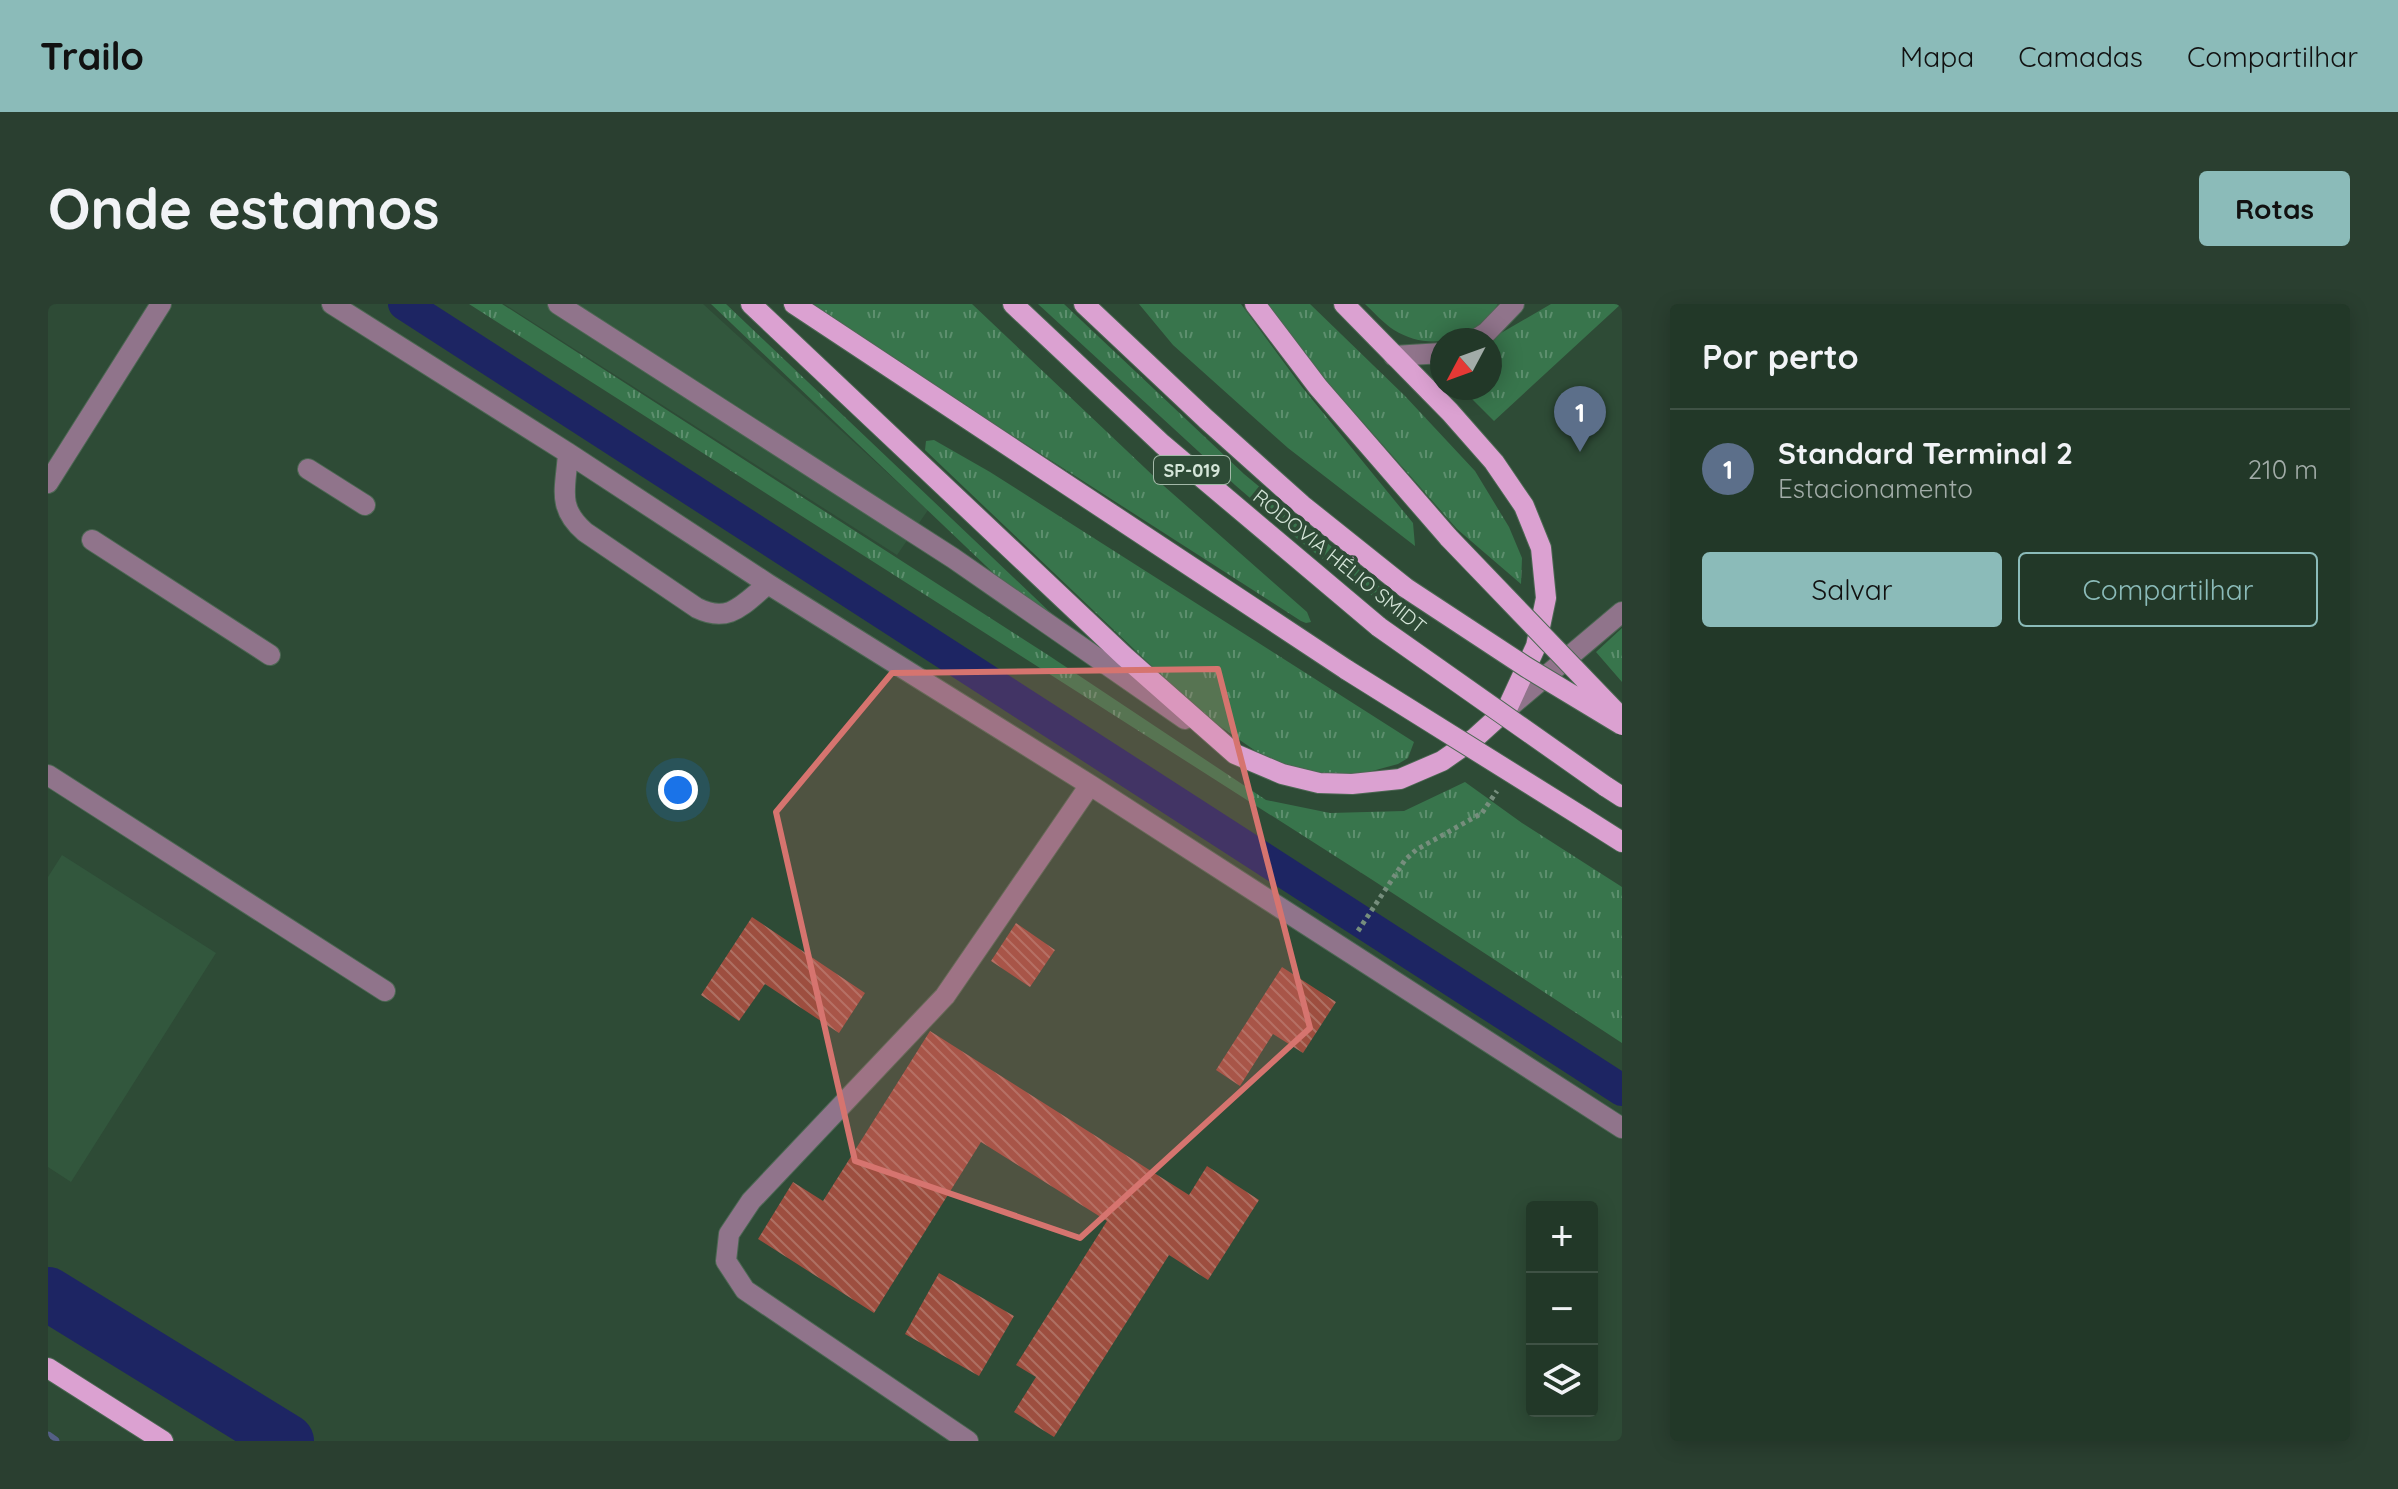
<!DOCTYPE html>
<html lang="pt">
<head>
<meta charset="utf-8">
<style>
	body { margin:0; font-family:Quicksand,sans-serif; background:#2a3f30; color:#f1f3f6 }
	.controls { position:absolute; right:24px; bottom:24px; display:grid; overflow:hidden; border-radius:8px; box-shadow:0 4px 20px #0003 }
	.controls button { width:72px; height:72px; display:grid; place-items:center; padding:0; border:0; border-bottom:2px solid #3f5245; background:#223828; color:#f1f3f6; font:40px sans-serif }
	.compass { position:absolute; left:1382px; top:24px; width:72px; height:72px; border-radius:50%; background:#223828; box-shadow:0 4px 20px #0003; rotate:229deg }
	.you { position:absolute; left:630px; top:486px; width:28px; height:28px; margin:-20px; border:6px solid #fff; border-radius:50%; background:#1a73e8; box-shadow:0 0 0 12px #1a73e833 }
	.badge { display:grid; place-items:center; width:52px; height:52px; border-radius:50%; background:#8bbbb9; color:#fff; font-size:26px; font-weight:700 }
	.pin { position:absolute; translate:-50% -66px; filter:drop-shadow(0 2px 4px #0008) }
	.pin::after { content:''; position:absolute; top:42px; width:28px; height:24px; background:inherit; clip-path:polygon(0 0,100% 0,50% 100%) }
	.list { margin:0; padding:0; list-style:none }
	h2 { display:flex; justify-content:space-between; align-items:center; height:104px; margin:0; padding:0 32px; font-size:34px }
	h2 small { font-size:26px; font-weight:400; color:#a2aca8 }
	.list li { display:grid; grid-template-columns:52px 1fr auto; gap:24px; align-items:center; box-sizing:border-box; height:120px; padding:0 32px; border-top:2px solid #3f5245 }
	.list b { display:block; font-size:30px; white-space:nowrap }
	.list p { margin:0; font-size:26px; white-space:nowrap; color:#a2aca8 }
	.list em { font-size:26px; font-style:normal; color:#a2aca8 }
	.actions { display:flex; gap:16px; padding:24px 32px }
	.actions a { flex:1; padding:18px 0; border:2px solid #8bbbb9; border-radius:8px; text-align:center; font-size:28px; color:#8bbbb9 }
	.actions .main { background:#8bbbb9; color:#111 }
	.icon { flex:none; width:44px; height:44px; fill:none; stroke:currentColor; stroke-width:2; stroke-linecap:round; stroke-linejoin:round }
	.map { position:relative; flex:none; width:1574px; height:1137px; overflow:hidden; border-radius:8px }
	header { display:flex; align-items:center; gap:48px; box-sizing:border-box; height:112px; padding:0 40px; background:#8bbbb9; color:#111 }
	header strong { font-size:38px }
	nav { display:flex; gap:44px; margin-inline-start:auto; font-size:28px }
	.intro { display:flex; align-items:center; justify-content:space-between; box-sizing:border-box; height:192px; padding:0 48px }
	h1 { margin:0; font-size:56px }
	.button { padding:20px 36px; border-radius:8px; background:#8bbbb9; color:#111; font-size:28px; font-weight:700 }
	main { display:flex; gap:48px; padding:0 48px }
	aside { flex:1; background:#223828; border-radius:8px; box-shadow:0 4px 20px #0003 }
	.map>svg:first-child { display:block }
	.built { fill:#32573d }
	.grass { fill:url(#grass-tufts) }
	.lines { fill:none; stroke-linecap:round; stroke-linejoin:round }
	.stream { stroke:#545f86; stroke-width:9 }
	.canal { stroke:#1d2563; stroke-width:32 }
	.river { stroke:#1d2563; stroke-width:54 }
	.building { fill:url(#building-back-hatch) }
	.minor-casing { stroke:#4c6753; stroke-width:22 }
	.major-casing { stroke:#4c6753; stroke-width:22 }
	.path { stroke:#768e7d; stroke-width:5; stroke-dasharray:4 4; stroke-linecap:butt }
	.minor { stroke:#90748b; stroke-width:20 }
	.major { stroke:#dba1d1; stroke-width:20 }
	.major-bridge-casing { stroke:#4c6753; stroke-width:22; stroke-linecap:butt }
	.major-bridge { stroke:#dba1d1; stroke-width:20 }
	.marked { fill:#d6746f; fill-opacity:0.2; stroke:#d6746f; stroke-width:6; stroke-linejoin:round }
	.labels { text-anchor:middle; dominant-baseline:central; stroke-width:8; stroke-linejoin:round; paint-order:stroke }
	.shield { fill:#2e4b36; stroke:#a3b8a8; stroke-width:2 }
	.shield-label { font-size:18px; font-weight:bold; fill:#d5e6d9 }
	.street-label { font-size:20px; fill:#d5e6d9; stroke:#2e4b36 }
</style>
</head>
<body>
<header>
<strong>Trailo</strong>
<nav><a>Mapa</a><a>Camadas</a><a>Compartilhar</a></nav>
</header>
<div class="intro"><h1>Onde estamos</h1><a class="button">Rotas</a></div>
<main>
<div class="map">
<svg width="1574" height="1137" viewBox="0 0 1574 1137">
	<defs>
		<pattern id="grass-tufts" width="24" height="20" patternUnits="userSpaceOnUse" patternTransform="scale(2)"><rect width="24" height="20" fill="#38754c"/><path d="M3 7l-1-3M5 7V3M7 7l1-3M15 17l-1-3M17 17v-4M19 17l1-3" fill="none" stroke="#5d8f6e"/></pattern>
		<pattern id="building-back-hatch" width="6" height="6" patternUnits="userSpaceOnUse" patternTransform="scale(2)"><rect width="6" height="6" fill="#9d4e3f"/><path d="M-1 5l2 2M0 0l6 6M5-1l2 2" fill="none" stroke="#ae7063"/></pattern>
	</defs>
	<rect width="100%" height="100%" fill="#2e4b36"/>
	<path class="built" d="M456 0H655L880 206 849 251Z
		M14 551 168 649 23 878 0 863V573Z"/>
	<path class="grass" d="M421 0H454L1000 351 1218 496 1282 509 1356 507 1417 478 1474 519 1574 583V739L1323 575Z
		M663 0H678L1006 312 978 300Z
		M764 0H924L1116 182 1259 308 1263 318 1258 319 1253 317 839 51Z
		M990 0H1016L1196 170 1349 297 1342 305 1259 243 1187 181Z
		M1091 0H1193L1254 83 1365 219 1367 242 1240 144 1125 41Z
		M1217 0H1262L1357 92 1427 167 1461 223 1474 254 1473 280 1409 225 1238 31Z
		M1317 0H1450C1427 36 1383 49 1346 26 1335 19 1326 8 1317 0Z
		M1503 0H1573L1446 117 1413 84H1442L1441 36Z
		M886 136 942 168 1366 438 1360 454 1350 460 1313 470 1267 473 1209 448 1153 409 877 146 878 137Z
		M1574 324V378L1548 348Z"/>
	<g class="lines">
		<path class="stream" d="M0 1132 7 1137"/>
		<path class="canal" d="M356 0 1574 786"/>
		<path class="river" d="M0 990 239 1137"/>
	</g>
	<path class="building" d="M704 613 817 689 791 729 717 680 691 717 653 691Z
		M968 619 1007 646 982 683 943 657Z
		M1234 663 1288 698 1255 749 1225 730 1192 782 1168 766Z
		M882 727 1141 891 1159 862 1211 896 1160 976 1121 951 1006 1133 966 1108 988 1073 968 1061 1059 917 933 838 826 1009 710 935 745 878 775 897Z
		M891 969 966 1012 931 1072 857 1030Z"/>
	<g class="lines">
		<g class="minor-casing">
			<path id="minor" d="M284 0 520 149 720 280 1042 481 1574 824
				M510 0 905 254 1137 415
				M1427 36 1439 28 1466 0
				M1346 52 1394 49
				M520 149C518 184 508 203 537 228L649 304C682 320 695 300 720 280
				M260 165 317 201
				M0 179 113 0
				M44 236 222 351
				M1459 405 1574 308
				M0 471 337 687
				M920 1137 697 986 678 957 681 930 703 897 897 692 1042 481"/>
		</g>
		<g class="major-casing">
			<path id="major" d="M703 0 1076 352 1187 450 1234 470 1271 479 1304 480 1352 475 1394 457 1427 434 1459 405 1488 342 1498 294 1493 244 1476 202 1446 158 1402 108 1296 0
				M746 0 1299 366
				M965 0 1114 140 1331 323
				M1036 0 1158 115 1254 201 1358 284
				M1207 0 1270 83 1401 234
				M1557 482 1574 493
				M1536 514 1574 538
				M0 1064 115 1137"/>
		</g>
		<path class="path" d="M1310 627 1357 556 1368 546 1434 509 1449 487"/>
		<use href="#minor" class="minor"/>
		<use href="#major" class="major"/>
		<g class="major-bridge-casing">
			<path id="major-bridge" d="M1401 234 1571 411
				M1358 284 1478 363 1574 421
				M1331 323 1557 482
				M1299 366 1536 514"/>
		</g>
		<use href="#major-bridge" class="major-bridge"/>
	</g>
	<path class="marked" d="M1170 365 1262 724 1032 934 807 857 728 508 844 369Z"/>
	<g class="labels">
		<rect class="shield" x="1106" y="152" width="76" height="28" rx="6"/>
		<g class="shield-label">
			<text x="1144" y="166">SP-019</text>
		</g>
		<g class="street-label">
			<text transform="translate(1292 257) rotate(39)">RODOVIA HÉLIO SMIDT</text>
		</g>
	</g>
</svg>
<div class="controls">
<button>+</button>
<button>−</button>
<button><svg class="icon" aria-label="layers" viewBox="0 0 24 24"><path d="M12 4l9 5-9 5-9-5zM3 14l9 5 9-5"/></svg></button>
</div>
<svg class="compass" viewBox="-18 -18 36 36"><path d="M0-13l5 13h-10z" fill="#e53935"/><path d="M0 13l5-13h-10z" fill="#a2aca8"/></svg>
<div class="you"></div>
<div class="pin badge" style="left:1532px;top:148px;background:#5c6f8a">1</div>
</div>
<aside>
<h2>Por perto<small></small></h2>
<ul class="list">
<li><span class="badge" style="background:#5c6f8a">1</span><div><b>Standard Terminal 2</b><p>Estacionamento</p></div><em>210 m</em></li>
</ul>
<div class="actions"><a class="main">Salvar</a><a>Compartilhar</a></div>
</aside>
</main>
</body>
</html>
